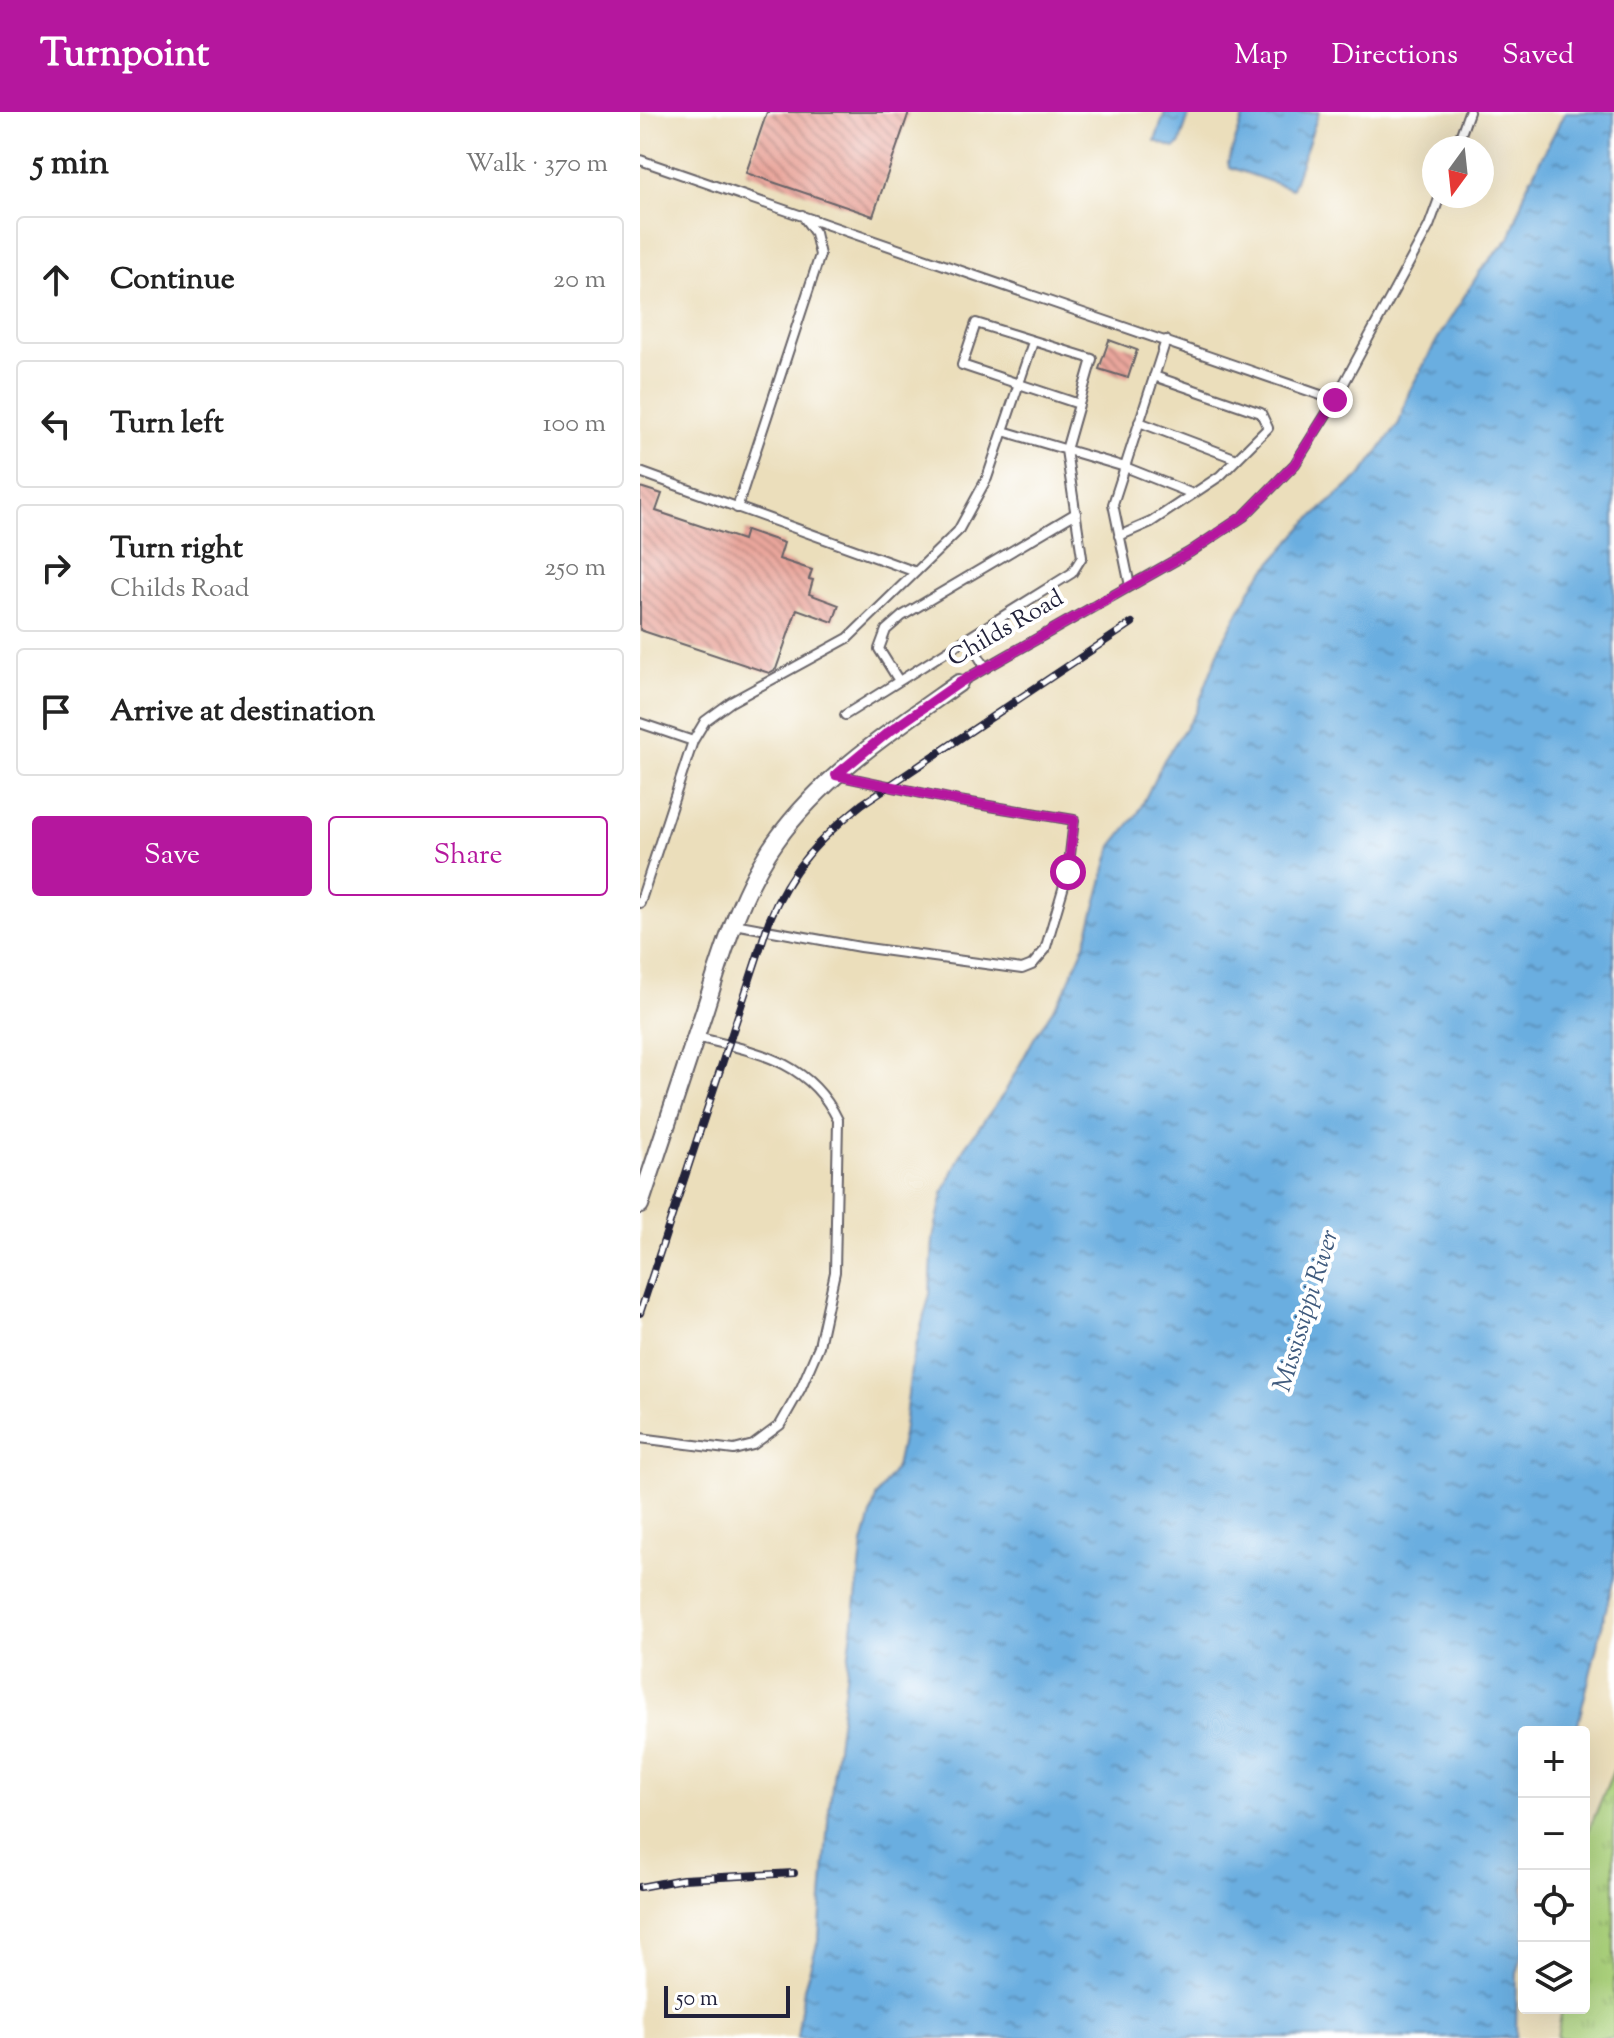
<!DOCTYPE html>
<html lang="en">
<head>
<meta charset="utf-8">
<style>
	body { margin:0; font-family:"Sorts Mill Goudy",serif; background:#f2f2f2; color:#222 }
	.controls { position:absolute; right:24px; bottom:24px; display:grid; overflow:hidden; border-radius:8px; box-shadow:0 8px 32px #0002 }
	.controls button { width:72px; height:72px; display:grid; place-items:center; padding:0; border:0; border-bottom:2px solid #e0e0e0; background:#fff; color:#222; font:40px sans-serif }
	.compass { position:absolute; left:782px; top:24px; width:72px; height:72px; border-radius:50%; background:#fff; box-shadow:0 8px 32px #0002; rotate:195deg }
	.scale { position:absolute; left:24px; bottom:20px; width:126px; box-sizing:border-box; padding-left:8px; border:4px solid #22223b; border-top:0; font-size:22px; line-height:28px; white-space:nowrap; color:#22223b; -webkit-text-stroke:6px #fff; paint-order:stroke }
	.stop { position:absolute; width:24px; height:24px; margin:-18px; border:6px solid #b5179e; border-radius:50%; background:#fff }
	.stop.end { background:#b5179e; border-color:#fff; box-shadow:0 2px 8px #0008 }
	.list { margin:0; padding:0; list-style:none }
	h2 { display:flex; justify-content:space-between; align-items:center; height:104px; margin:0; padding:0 32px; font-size:34px }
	h2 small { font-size:26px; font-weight:400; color:#767676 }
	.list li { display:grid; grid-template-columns:52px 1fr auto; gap:24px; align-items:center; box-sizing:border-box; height:128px; margin:0 16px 16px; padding:0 16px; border:2px solid #e0e0e0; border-radius:8px }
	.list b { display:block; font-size:30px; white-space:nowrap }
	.list p { margin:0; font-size:26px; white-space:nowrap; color:#767676 }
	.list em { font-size:26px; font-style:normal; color:#767676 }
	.actions { display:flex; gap:16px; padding:24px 32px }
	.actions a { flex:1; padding:18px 0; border:2px solid #b5179e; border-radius:8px; text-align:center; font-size:28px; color:#b5179e }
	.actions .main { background:#b5179e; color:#fff }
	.icon { flex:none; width:44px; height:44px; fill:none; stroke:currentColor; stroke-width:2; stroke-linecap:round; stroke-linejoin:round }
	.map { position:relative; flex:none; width:974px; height:1926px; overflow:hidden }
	header { display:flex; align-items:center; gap:48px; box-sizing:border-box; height:112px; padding:0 40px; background:#b5179e; color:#fff }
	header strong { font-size:38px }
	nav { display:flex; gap:44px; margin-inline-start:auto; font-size:28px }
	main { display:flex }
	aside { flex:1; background:#fff }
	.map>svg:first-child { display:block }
	.grass { fill:url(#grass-tufts); stroke:#667a5c; stroke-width:2 }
	.water { fill:url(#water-ripples); stroke:#46688e; stroke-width:2 }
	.building { fill:url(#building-back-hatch) }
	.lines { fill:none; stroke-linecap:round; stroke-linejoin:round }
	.service-casing { stroke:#686468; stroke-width:12 }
	.minor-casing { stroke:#686468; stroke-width:20 }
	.service { stroke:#fff; stroke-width:8 }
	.minor { stroke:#fff; stroke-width:16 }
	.rail-casing { stroke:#22223b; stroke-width:8 }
	.rail { stroke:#fff; stroke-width:5; stroke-dasharray:15; stroke-linecap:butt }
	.route { stroke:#b5179e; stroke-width:10 }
	.labels { text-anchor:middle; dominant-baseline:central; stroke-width:8; stroke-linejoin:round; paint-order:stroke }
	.street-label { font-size:24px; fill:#22223b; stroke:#fff }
	.water-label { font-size:26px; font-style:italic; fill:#3f5a7d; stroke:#fff }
</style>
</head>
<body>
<header>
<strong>Turnpoint</strong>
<nav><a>Map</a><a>Directions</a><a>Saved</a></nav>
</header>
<main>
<aside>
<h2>5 min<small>Walk · 370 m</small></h2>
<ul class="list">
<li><svg class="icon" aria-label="ahead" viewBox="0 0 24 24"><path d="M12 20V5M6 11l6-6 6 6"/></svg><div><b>Continue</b></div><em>20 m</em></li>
<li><svg class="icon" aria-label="left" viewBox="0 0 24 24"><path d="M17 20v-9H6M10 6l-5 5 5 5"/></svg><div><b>Turn left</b></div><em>100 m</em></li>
<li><svg class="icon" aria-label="right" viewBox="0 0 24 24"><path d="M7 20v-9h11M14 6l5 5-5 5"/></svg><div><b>Turn right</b><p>Childs Road</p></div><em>250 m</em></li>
<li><svg class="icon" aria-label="arrive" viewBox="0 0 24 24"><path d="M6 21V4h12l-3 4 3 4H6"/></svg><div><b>Arrive at destination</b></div></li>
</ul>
<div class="actions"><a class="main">Save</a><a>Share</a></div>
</aside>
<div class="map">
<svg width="974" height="1926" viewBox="0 0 974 1926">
	<defs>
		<pattern id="grass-tufts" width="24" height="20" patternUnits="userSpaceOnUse" patternTransform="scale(2)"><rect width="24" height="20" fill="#abd27c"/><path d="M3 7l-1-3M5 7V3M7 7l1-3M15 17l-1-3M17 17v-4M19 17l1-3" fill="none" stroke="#93b46c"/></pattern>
		<pattern id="water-ripples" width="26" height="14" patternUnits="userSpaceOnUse" patternTransform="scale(2)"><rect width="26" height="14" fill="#6baee0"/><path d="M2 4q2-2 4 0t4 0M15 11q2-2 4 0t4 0" fill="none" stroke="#588db7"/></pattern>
		<pattern id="building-back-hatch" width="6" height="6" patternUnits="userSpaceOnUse" patternTransform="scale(2)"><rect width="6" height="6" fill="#e9a69b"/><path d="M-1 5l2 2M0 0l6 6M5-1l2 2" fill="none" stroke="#bc8780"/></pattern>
	</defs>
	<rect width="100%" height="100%" fill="#fff"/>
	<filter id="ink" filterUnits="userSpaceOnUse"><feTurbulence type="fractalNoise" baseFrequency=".0125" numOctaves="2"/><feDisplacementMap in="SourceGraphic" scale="16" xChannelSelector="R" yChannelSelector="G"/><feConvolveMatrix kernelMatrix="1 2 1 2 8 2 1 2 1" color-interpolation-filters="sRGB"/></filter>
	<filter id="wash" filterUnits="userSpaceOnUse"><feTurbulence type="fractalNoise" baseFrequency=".006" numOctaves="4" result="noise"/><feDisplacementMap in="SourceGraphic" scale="32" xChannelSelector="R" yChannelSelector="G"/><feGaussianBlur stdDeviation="1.8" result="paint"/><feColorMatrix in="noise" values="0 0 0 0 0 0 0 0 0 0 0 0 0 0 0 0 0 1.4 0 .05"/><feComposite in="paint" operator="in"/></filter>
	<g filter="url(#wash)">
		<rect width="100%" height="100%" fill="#ebdebb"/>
		<path class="grass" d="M974 1657V1926H917L922 1896H944V1742L946 1725Z"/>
		<path class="water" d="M525 0H550L539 33 534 36 515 29Z
			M605 0H679L652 77 589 55 588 50Z
			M925 0H974V1465L936 1620H884V1834L877 1862 876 1926H157L164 1876 179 1826 189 1697 223 1432 236 1385 256 1355 263 1322 272 1249 290 1182 293 1127 303 1081 324 1036 365 980 393 928 424 880 445 832 472 734 498 701 524 648 555 601 582 531 616 468 668 409 722 362 759 311 769 280 797 228 840 159 870 125 887 74Z"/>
		<g id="blocks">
			<path class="building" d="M127 0H269L233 104 106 61Z
				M469 228 497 238 488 266 459 257Z
				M0 375 22 382 16 399 103 428 106 418 144 431 139 447 172 458 169 467 173 468 169 482 199 493 193 510 157 497 136 557 129 561 0 518Z"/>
		</g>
	</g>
	<g filter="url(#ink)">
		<use href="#blocks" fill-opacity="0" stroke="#686468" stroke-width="2"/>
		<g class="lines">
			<g class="service-casing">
				<path id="service" d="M816 36 829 0
					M0 48 695 288
					M499 310 597 347
					M363 319 485 355 553 382
					M0 360 276 460
					M97 396 180 143 175 121 162 103
					M479 424 511 410 580 364 628 316 621 301 514 264
					M490 474 473 392 526 228
					M327 526 346 556
					M259 569 239 537 246 518 262 504 436 401
					M319 571 550 440 604 404 655 352 695 288 789 114 800 84
					M205 603 432 461 442 445 426 338 452 247 336 211 322 253 439 292
					M0 611 53 629 0 791
					M53 629 65 609 91 590 208 526 318 419 347 366 393 230
					M94 812 220 835 382 857 392 853 405 838 428 760 434 708 319 689 196 663
					M0 1326 94 1338 113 1333 140 1313 161 1276 179 1234 195 1160 198 1008C169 948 116 940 56 925"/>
			</g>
			<g class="minor-casing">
				<path id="minor" d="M0 1093C22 1028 43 962 65 897 83 840 101 778 136 729 183 663 254 617 319 571"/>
			</g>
			<use href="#service" class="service"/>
			<use href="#minor" class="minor"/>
			<g class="rail-casing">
				<path id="rail" d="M0 1201 129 809C150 757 179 727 222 692L492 511
					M0 1775 43 1767 154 1761"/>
			</g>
			<use href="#rail" class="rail"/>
		</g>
	</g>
	<g class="lines" filter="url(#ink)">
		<path class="route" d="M428 760 434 708 319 689 196 663 246 622 319 571 550 440 604 404 655 352 695 288"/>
	</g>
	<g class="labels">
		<g class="street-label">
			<text transform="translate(366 517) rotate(-30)">Childs Road</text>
		</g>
		<g class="water-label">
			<text transform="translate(667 1199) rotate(-73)">Mississippi River</text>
		</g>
	</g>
</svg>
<div class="controls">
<button>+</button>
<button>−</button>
<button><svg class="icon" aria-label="locate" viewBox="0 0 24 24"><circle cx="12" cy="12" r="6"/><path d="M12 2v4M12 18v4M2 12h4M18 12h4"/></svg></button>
<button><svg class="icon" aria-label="layers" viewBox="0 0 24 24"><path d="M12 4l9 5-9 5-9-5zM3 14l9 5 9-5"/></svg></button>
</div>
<svg class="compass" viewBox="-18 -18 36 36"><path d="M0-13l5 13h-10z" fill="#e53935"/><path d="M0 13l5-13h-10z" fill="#767676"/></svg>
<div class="scale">50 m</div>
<div class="stop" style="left:428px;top:760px"></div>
<div class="stop end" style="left:695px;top:288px"></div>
</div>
</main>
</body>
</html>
